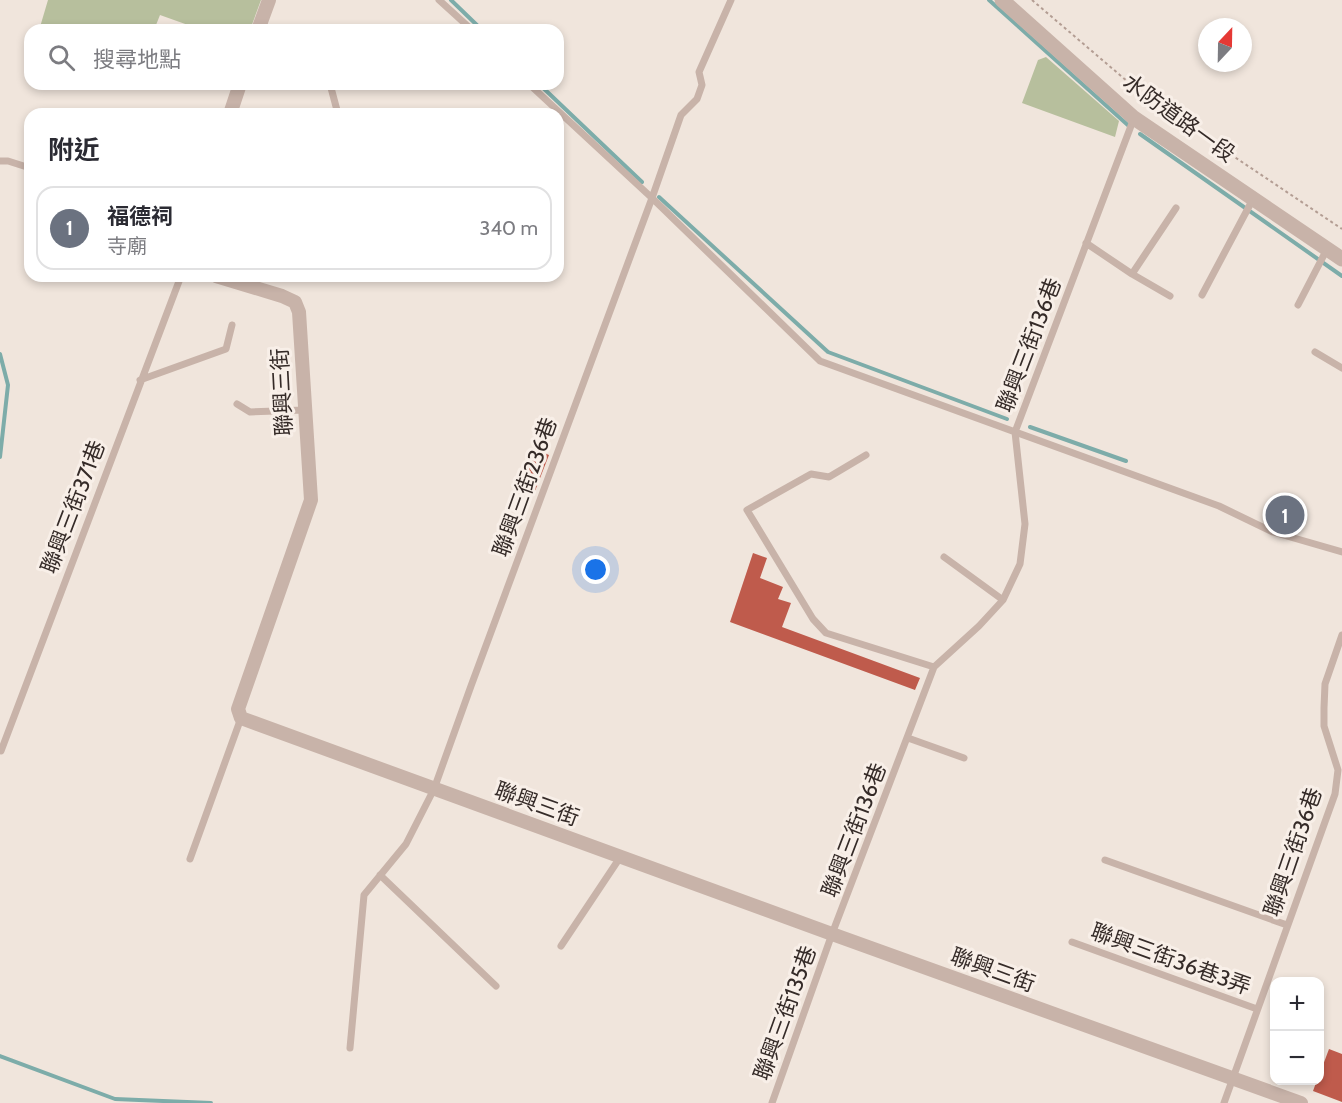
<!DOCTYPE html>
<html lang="zh-TW">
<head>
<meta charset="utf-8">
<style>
	body { margin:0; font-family:Cabin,"Noto Sans TC",sans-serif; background:#f2f2f3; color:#2b2b33 }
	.controls { position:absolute; right:18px; bottom:18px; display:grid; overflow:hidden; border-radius:12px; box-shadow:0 3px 9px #0003 }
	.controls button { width:54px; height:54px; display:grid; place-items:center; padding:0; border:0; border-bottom:2px solid #e1e1e2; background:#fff; color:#2b2b33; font:30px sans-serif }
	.compass { position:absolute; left:1198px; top:18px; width:54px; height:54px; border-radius:50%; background:#fff; box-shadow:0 3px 9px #0003; rotate:22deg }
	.you { position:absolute; left:596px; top:570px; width:21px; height:21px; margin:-15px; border:4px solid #fff; border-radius:50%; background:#1a73e8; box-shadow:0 0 0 9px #1a73e833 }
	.badge { display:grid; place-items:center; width:39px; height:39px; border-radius:50%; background:#ea580c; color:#fff; font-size:20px; font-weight:700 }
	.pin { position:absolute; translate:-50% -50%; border:3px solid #fff; box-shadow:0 2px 6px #0006 }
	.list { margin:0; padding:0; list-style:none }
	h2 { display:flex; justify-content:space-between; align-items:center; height:78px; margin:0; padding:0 24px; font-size:26px }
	h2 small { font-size:20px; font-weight:400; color:#7c7c81 }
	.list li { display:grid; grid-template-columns:39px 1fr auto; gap:18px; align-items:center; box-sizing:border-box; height:84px; margin:0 12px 12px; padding:0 12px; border:2px solid #e1e1e2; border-radius:18px }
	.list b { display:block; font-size:22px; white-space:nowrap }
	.list p { margin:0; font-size:20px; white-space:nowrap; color:#7c7c81 }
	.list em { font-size:20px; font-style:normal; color:#7c7c81 }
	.icon { flex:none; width:33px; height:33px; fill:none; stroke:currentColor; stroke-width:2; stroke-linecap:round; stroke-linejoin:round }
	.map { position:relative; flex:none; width:1342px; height:1103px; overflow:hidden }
	.search { position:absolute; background:#fff; box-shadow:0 3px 9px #0003; left:24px; top:24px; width:540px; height:66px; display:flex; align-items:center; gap:15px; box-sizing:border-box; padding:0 21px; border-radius:18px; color:#7c7c81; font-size:22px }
	.panel { position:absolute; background:#fff; box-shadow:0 3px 9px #0003; left:24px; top:108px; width:540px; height:174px; border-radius:18px }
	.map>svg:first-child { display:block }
	.green { fill:#b7bf9d }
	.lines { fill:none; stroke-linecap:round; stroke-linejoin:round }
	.stream { stroke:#7daca9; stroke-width:4 }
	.building { fill:#bf5b4c }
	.path { stroke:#b39d93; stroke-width:2; stroke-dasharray:3 3; stroke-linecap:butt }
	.service { stroke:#c8b3a9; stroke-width:7 }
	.minor { stroke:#c8b3a9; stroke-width:14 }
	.tertiary { stroke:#c8b3a9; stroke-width:15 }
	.labels { text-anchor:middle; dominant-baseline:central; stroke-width:6; stroke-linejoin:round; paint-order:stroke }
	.street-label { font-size:22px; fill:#352b28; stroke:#f8efe8 }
</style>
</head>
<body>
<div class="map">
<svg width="1342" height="1103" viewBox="0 0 1342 1103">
	<rect width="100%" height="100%" fill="#f0e5dc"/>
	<path class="green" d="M48 0H261L250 30H202L160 15 154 30H46L40 27Z
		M1046 57 1119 121 1115 137 1022 103 1038 60Z"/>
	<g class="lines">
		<path class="stream" d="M451 0 482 30
			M989 0 1130 127
			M539 84 642 182
			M1140 134 1342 276
			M659 197 828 352 1007 419
			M0 354 8 385 0 457
			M1030 427 1126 461
			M0 1056 115 1099 211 1103"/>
	</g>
	<path class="building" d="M532 448 549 455 535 491 519 484Z
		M753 553 767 558 760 578 783 587 778 599 791 603 782 627 920 678 915 690 730 622Z
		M1329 1049 1342 1054V1102L1313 1091 1317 1080H1320V1073Z"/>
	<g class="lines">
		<path class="path" d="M1032 0 1148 99 1342 229"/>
		<path class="service" d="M439 0 472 30
			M259 24 274 30
			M330 84 338 114
			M529 84 652 198 820 361 1219 506 1273 532 1342 552
			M0 161H8L30 168
			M1086 243 1132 274 1170 296
			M1132 274 1176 208
			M1202 295 1253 199
			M1298 305 1327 249
			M1315 352 1342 368
			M140 380 226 349 232 325
			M237 404 250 412 304 410
			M866 455 829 477 811 474 747 510 813 619 826 633 934 667
			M944 557 1003 600
			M908 738 964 758
			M1 751 181 276
			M190 859 241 718
			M1105 860 1287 925
			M380 875 496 986
			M1072 942 1257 1009
			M561 946 621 856
			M350 1048 364 895 406 844 434 789 471 686 652 198 681 115 697 99 702 85 699 72 731 0
			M772 1103 832 934 934 667 979 626 1003 600 1020 564 1025 524 1015 432 1134 118
			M1224 1103 1335 794 1338 770 1324 726V708L1325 684 1342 635"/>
		<path class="minor" d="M258 30 269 0
			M230 114 240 84
			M216 276 282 296 295 302 299 312 311 500 238 709 241 718 832 934 1301 1103"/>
		<path class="tertiary" d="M1002 0 1134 118 1342 259"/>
	</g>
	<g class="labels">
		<g class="street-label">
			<text transform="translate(1179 118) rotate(36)">水防道路一段</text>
			<text transform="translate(1029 345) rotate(-69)">聯興三街136巷</text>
			<text transform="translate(282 392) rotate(-93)">聯興三街</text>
			<text transform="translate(525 487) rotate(-70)">聯興三街236巷</text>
			<text transform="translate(73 507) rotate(-69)">聯興三街371巷</text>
			<text transform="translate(537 804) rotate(20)">聯興三街</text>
			<text transform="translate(854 830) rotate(-69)">聯興三街136巷</text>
			<text transform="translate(1293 852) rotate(-71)">聯興三街36巷</text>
			<text transform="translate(1171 959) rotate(20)">聯興三街36巷3弄</text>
			<text transform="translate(993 970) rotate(20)">聯興三街</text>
			<text transform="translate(785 1013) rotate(-70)">聯興三街135巷</text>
		</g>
	</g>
</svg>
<div class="controls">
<button>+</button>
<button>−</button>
</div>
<svg class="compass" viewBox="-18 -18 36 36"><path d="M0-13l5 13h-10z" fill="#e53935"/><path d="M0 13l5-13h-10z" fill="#7c7c81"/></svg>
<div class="you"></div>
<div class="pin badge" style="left:1285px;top:515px;background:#6b7280">1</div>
<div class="search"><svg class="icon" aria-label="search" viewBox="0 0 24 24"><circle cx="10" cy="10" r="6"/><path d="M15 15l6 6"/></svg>搜尋地點</div>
<section class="panel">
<h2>附近<small></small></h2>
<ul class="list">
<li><span class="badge" style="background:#6b7280">1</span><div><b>福德祠</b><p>寺廟</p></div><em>340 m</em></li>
</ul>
</section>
</div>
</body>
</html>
